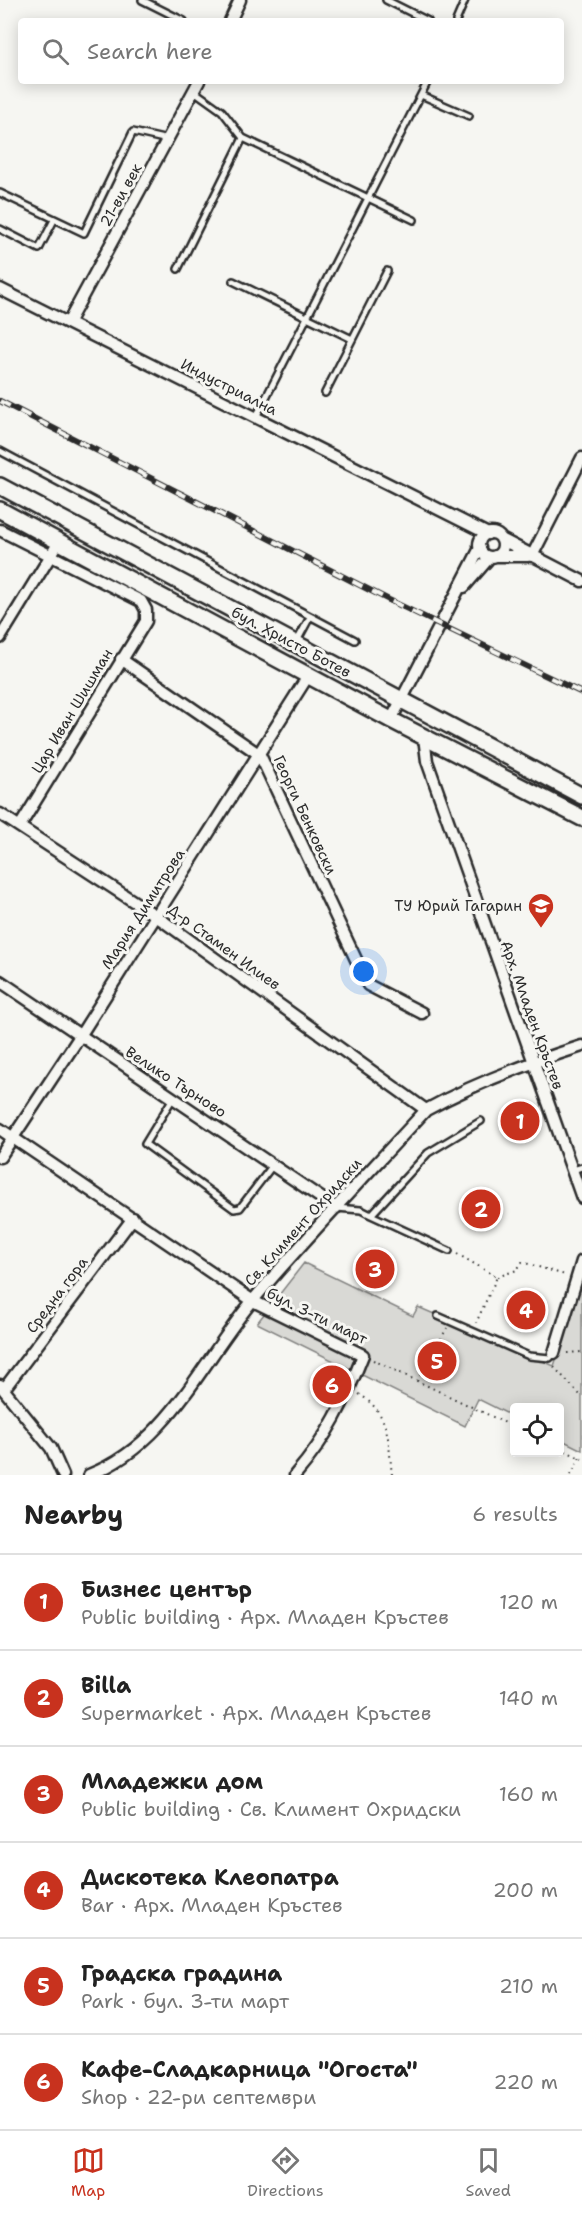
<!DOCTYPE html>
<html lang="en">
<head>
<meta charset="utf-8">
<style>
	body { margin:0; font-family:"Shantell Sans",sans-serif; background:#f2f2f2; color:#222 }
	.controls { position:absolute; right:18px; bottom:18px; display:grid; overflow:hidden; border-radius:6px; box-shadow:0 3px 15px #0003 }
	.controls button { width:54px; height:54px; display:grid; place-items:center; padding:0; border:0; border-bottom:2px solid #e0e0e0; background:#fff; color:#222; font:30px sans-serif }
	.you { position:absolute; left:364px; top:972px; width:21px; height:21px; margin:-15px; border:4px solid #fff; border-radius:50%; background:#1a73e8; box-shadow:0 0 0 9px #1a73e833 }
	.badge { display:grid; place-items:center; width:39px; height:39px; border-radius:50%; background:#c8321e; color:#fff; font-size:20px; font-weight:700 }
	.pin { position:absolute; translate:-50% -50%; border:3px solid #fff; box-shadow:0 2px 6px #0006 }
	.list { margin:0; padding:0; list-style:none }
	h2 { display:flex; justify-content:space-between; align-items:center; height:78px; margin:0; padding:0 24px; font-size:26px }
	h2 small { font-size:20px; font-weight:400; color:#767676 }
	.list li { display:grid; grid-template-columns:39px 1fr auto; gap:18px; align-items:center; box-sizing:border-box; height:96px; padding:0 24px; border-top:2px solid #e0e0e0 }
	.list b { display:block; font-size:22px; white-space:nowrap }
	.list p { margin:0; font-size:20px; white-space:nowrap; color:#767676 }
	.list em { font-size:20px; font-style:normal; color:#767676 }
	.icon { flex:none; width:33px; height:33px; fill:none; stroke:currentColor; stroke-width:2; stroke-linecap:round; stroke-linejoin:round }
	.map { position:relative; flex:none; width:582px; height:1475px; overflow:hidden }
	.search { position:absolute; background:#fff; box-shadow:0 3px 15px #0003; left:18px; right:18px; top:18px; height:66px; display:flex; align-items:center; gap:15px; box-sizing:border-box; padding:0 21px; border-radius:6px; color:#767676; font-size:22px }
	.sheet { height:654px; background:#fff }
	nav { display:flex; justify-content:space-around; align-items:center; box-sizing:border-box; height:84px; border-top:2px solid #e0e0e0; background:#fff; font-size:16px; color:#767676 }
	nav a { display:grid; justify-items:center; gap:3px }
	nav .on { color:#c8321e }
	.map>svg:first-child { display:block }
	.green { fill:#d9d9d5; stroke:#828280; stroke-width:1.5 }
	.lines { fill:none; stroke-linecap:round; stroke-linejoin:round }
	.lane-casing { stroke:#2b2b2b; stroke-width:10 }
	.street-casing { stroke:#2b2b2b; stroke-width:15 }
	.secondary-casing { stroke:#2b2b2b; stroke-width:20 }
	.path { stroke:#2b2b2b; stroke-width:2; stroke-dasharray:1.5 4.5; stroke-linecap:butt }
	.lane { stroke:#f6f6f2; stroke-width:5 }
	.street { stroke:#f6f6f2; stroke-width:10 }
	.secondary { stroke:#f6f6f2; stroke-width:15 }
	.rail-casing { stroke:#2b2b2b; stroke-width:6 }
	.rail { stroke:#f6f6f2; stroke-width:4; stroke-dasharray:11; stroke-linecap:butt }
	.labels { text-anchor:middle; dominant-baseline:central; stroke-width:6; stroke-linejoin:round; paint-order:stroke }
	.street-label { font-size:15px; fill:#2b2b2b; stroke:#f6f6f2 }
	.poi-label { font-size:15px; fill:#2b2b2b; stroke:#f6f6f2; text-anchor:end }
</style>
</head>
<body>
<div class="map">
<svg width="582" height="1475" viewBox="0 0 582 1475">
	<rect width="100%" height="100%" fill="#f6f6f2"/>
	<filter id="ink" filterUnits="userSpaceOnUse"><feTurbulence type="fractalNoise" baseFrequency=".0167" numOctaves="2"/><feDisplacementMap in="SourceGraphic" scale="12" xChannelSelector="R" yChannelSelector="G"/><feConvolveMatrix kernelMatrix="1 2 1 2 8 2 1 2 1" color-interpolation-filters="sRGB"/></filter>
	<g filter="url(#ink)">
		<path class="green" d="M304 1263 413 1316 418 1307 554 1366 582 1282V1450L560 1439V1408H514V1417L478 1399 465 1426 257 1323Z"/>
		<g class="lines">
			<g class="lane-casing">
				<path id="lane" d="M142 0 184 21
					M386 0 428 21
					M456 21 465 0
					M194 91 222 111 243 138
					M421 95 469 116
					M0 193 84 233 133 132 168 140
					M0 229 39 249 54 220
					M178 269 243 138 414 220
					M233 281 352 339
					M325 393 387 271
					M256 417 428 81
					M0 451 355 640
					M296 643 310 617
					M173 1098 145 1144 234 1209 240 1208 273 1165
					M573 1170 582 1167
					M336 1208 361 1210 371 1215 428 1153 481 1121
					M371 1215 449 1251
					M438 1316 529 1356 550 1358 554 1353"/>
			</g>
			<g class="street-casing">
				<path id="street" d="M230 21 240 0
					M0 289 488 534
					M68 323 199 81
					M0 530 141 601 146 610V621L20 826
					M479 545a12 12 0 1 1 24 0a12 12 0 1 1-24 0Z
					M501 539 582 581
					M495 556H528
					M532 556 582 458
					M464 587 490 557
					M0 638 59 542
					M121 659 260 755 368 985 422 1013
					M391 720 480 548
					M424 737 427 761 582 1198
					M0 814 156 916 426 1110
					M0 981 336 1208
					M0 1129 253 1301 363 1355C345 1401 328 1437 295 1475
					M0 1157 80 1036 308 676
					M554 1353 582 1261
					M0 1385 51 1448 63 1475
					M4 1389 133 1218
					M89 1475C169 1444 202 1360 254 1299 309 1234 368 1173 426 1110 475 1083 529 1063 582 1046"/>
			</g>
			<g class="secondary-casing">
				<path id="secondary" d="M0 486 582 796
					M0 510 391 720 582 818"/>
			</g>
			<path class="path" d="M457 1254 497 1277 476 1323
				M497 1277 517 1270 522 1262 565 1275
				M567 1353 582 1352
				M373 1360 514 1427
				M554 1367 582 1397
				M417 1381 447 1328
				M359 1394C391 1414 388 1441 392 1475
				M560 1448 582 1459
				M571 1475 580 1457"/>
			<use href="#lane" class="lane"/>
			<use href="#street" class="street"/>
			<use href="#secondary" class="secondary"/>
			<g class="rail-casing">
				<path id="rail" d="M0 401 389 600 582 693"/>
			</g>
			<use href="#rail" class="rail"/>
		</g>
	</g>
	<defs>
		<g id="school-pin" transform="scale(1.35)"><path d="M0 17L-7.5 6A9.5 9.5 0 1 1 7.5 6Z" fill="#c8321e" stroke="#f6f6f2"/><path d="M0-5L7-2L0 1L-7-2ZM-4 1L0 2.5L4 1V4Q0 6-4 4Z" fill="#fff"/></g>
	</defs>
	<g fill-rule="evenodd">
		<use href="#school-pin" x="541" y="906"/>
	</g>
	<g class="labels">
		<g class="street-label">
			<text transform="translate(121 195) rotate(-61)">21-ви век</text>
			<text transform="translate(229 387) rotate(27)">Индустриална</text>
			<text transform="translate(291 642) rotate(28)">бул. Христо Ботев</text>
			<text transform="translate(72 711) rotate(-59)">Цар Иван Шишман</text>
			<text transform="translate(305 815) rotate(65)">Георги Бенковски</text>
			<text transform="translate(143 909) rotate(-57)">Мария Димитрова</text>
			<text transform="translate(224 947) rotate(36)">Д-р Стамен Илиев</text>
			<text transform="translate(532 1015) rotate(70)">Арх. Младен Кръстев</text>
			<text transform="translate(176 1082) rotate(33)">Велико Търново</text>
			<text transform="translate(303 1222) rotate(-48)">Св. Климент Охридски</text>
			<text transform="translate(57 1295) rotate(-53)">Средна гора</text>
			<text transform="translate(317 1316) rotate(26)">бул. 3-ти март</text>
		</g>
		<g class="poi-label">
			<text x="522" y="906">ТУ Юрий Гагарин</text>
		</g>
	</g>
</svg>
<div class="controls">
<button><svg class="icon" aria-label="locate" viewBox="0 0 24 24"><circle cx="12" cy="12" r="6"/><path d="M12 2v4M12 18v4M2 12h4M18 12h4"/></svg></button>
</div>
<div class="you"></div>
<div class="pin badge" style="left:520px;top:1121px">1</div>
<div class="pin badge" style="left:481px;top:1209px">2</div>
<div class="pin badge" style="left:375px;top:1269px">3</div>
<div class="pin badge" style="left:526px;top:1310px">4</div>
<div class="pin badge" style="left:437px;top:1361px">5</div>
<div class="pin badge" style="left:332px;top:1385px">6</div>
<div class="search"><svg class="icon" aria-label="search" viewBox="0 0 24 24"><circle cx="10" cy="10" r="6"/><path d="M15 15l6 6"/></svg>Search here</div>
</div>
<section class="sheet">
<h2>Nearby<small>6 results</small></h2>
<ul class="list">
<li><span class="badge">1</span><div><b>Бизнес център</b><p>Public building · Арх. Младен Кръстев</p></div><em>120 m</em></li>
<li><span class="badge">2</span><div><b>Billa</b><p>Supermarket · Арх. Младен Кръстев</p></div><em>140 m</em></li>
<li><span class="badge">3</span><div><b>Младежки дом</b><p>Public building · Св. Климент Охридски</p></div><em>160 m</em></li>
<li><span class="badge">4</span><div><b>Дискотека Клеопатра</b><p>Bar · Арх. Младен Кръстев</p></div><em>200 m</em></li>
<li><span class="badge">5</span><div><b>Градска градина</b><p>Park · бул. 3-ти март</p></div><em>210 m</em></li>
<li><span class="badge">6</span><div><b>Кафе-Сладкарница &quot;Огоста&quot;</b><p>Shop · 22-ри септември</p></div><em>220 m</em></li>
</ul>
</section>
<nav>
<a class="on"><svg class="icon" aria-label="map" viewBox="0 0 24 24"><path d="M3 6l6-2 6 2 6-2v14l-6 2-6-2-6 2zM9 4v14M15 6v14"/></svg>Map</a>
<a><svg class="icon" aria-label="directions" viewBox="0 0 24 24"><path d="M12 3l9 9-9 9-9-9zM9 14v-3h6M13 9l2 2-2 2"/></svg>Directions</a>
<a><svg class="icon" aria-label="saved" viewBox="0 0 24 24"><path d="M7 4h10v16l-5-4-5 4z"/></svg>Saved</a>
</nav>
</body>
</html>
